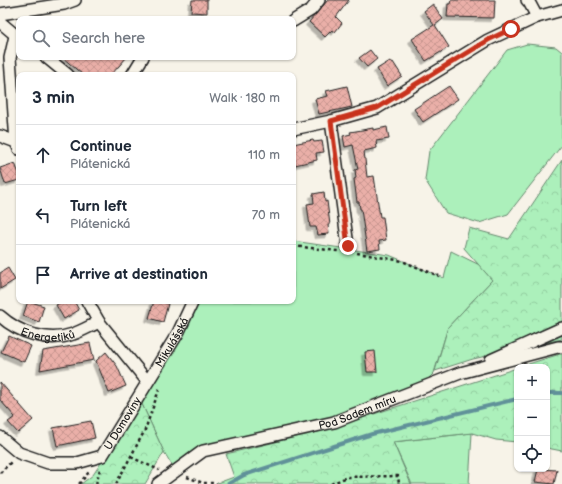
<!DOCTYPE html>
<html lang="en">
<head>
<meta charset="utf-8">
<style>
	body { margin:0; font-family:"Balsamiq Sans",sans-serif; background:#f6f6f7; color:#1f2937 }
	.controls { position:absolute; right:12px; bottom:12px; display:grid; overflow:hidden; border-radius:8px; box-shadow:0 1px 3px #0004 }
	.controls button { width:36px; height:36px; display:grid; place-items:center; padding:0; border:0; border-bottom:1px solid #e0e1e3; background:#fff; color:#1f2937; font:20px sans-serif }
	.stop { position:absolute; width:12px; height:12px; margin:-9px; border:3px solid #c8321e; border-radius:50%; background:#fff }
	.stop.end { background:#c8321e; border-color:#fff; box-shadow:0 1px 4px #0008 }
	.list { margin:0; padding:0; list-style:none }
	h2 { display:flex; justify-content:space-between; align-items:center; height:52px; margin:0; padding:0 16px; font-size:17px }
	h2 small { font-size:13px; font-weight:400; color:#747a83 }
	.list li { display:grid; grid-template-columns:26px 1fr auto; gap:12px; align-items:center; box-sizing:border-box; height:60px; padding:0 16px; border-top:1px solid #e0e1e3 }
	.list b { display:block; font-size:15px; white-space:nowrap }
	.list p { margin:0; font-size:13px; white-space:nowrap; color:#747a83 }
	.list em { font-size:13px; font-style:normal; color:#747a83 }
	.icon { flex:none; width:22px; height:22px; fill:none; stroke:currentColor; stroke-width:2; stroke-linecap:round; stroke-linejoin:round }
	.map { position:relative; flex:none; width:562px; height:484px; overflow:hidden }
	.search { position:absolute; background:#fff; box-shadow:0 1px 3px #0004; left:16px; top:16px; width:280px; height:44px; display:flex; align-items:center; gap:10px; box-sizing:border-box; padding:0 14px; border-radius:8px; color:#747a83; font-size:15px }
	.panel { position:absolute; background:#fff; box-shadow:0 1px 3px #0004; left:16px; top:72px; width:280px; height:232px; border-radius:8px }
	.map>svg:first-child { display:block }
	.green { fill:#acf0bb; stroke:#64866c }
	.forest { fill:url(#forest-crowns); stroke:#64866c }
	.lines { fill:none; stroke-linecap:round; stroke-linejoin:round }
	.stream { stroke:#619199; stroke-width:4 }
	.building { fill:url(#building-cross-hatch); stroke:#1c1c1c; filter:url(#shadow) }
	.street-casing { stroke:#1c1c1c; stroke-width:14 }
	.path { stroke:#1c1c1c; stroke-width:2.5; stroke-dasharray:3 3; stroke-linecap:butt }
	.street { stroke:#f7f3e8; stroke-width:11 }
	.route { stroke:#c8321e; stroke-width:5 }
	.labels { text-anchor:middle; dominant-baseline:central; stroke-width:4; stroke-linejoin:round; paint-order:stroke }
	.street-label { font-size:11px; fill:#1c1c1c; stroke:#f7f3e8 }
</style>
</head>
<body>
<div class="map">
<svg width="562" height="484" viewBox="0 0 562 484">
	<defs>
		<pattern id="forest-crowns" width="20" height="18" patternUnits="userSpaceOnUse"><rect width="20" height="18" fill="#acf0bb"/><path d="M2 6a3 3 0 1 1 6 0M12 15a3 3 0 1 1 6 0" fill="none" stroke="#93cda0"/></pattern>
		<pattern id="building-cross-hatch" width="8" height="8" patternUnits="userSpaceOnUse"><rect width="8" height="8" fill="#eaafa8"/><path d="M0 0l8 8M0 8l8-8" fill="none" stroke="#c89690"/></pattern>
		<filter id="shadow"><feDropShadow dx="-3.5" dy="3.5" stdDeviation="0" flood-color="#0004"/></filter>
	</defs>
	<rect width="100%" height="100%" fill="#f7f3e8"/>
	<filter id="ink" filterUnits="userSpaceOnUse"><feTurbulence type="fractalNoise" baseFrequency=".025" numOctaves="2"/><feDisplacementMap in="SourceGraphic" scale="8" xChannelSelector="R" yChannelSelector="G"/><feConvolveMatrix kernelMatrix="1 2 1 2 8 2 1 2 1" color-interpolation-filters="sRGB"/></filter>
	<g filter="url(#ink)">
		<path class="green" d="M527 44 556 47 562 52V145L508 214 479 223 446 213 425 180 429 151 507 50Z
			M293 241 389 255 444 278 451 251 496 273 492 280 448 327 434 373 425 382 332 419 220 443 175 470 164 452 141 402 195 301H293Z
			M472 433 469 484H411V482L393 442Z"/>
		<path class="forest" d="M562 160V339L473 359 435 371 448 327 492 280 464 248 469 228 509 239Z
			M560 354H562V451L547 448V367H519Z
			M517 368V442L496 440 472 433 393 442 411 484H215L234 477 226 454 321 431Z
			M141 402 164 452 145 484H81L93 475Z"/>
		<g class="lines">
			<path class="stream" d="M547 393H562
				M228 484 244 475 372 434 517 399"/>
		</g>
		<path class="building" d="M192 0H207V13L191 12Z
			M328 0H349L336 17 342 23 335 32 332 30 325 37 309 22Z
			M451 0H495L494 18 447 17 448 4H450Z
			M433 4 443 19 435 25 449 47 426 61 412 39 434 25 424 11Z
			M370 50 377 59 367 67 359 58Z
			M62 57H127L111 75H83Z
			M390 61 391 63 393 62 402 76 387 86 377 69Z
			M347 86 352 107 319 114 315 99 328 96 326 91Z
			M449 86 458 99 423 122 414 109Z
			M387 127 389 139 376 141 377 148 364 151 367 177 374 176 380 217H383L386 240 379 241 380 249 367 251 361 209H360L359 202H357L354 179 356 178 355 170 358 169 353 145 345 147 343 136 351 134 350 132 362 130 373 128V130Z
			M313 140 314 142 322 141 324 152 316 153 317 160 295 165 293 144Z
			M15 163 19 174V180L5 184 0 168Z
			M324 192 325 202 327 201 330 225H328L329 234 318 235 316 227H310L307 204 314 203 313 194Z
			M8 268 15 280 0 289V273Z
			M28 301 44 306 39 322 23 316Z
			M63 301H74L79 310 64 319 56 305Z
			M154 301H159L168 304 163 322 149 318Z
			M9 336 31 346 24 362 1 352Z
			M90 343 94 360 40 370 43 351Z
			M375 351 377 372H367L365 352Z
			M106 352 117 366 126 386 109 393 96 361Z
			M0 382 33 420 18 433 8 422 15 417 0 400Z
			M91 421 95 438 57 446 53 428Z
			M538 469 557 470 554 484 535 482Z"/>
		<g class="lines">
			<g class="street-casing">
				<g id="street">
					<path d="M527 0 529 2 537 17"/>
					<path d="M0 14 64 4 75 0"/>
					<path d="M293 21 311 10 319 0"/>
					<path d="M0 22 19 38"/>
					<path d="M15 36 10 58 16 142 19 149"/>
					<path d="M46 57 68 75"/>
					<path d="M132 75 143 57"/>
					<path d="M331 121 348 246"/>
					<path d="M293 129 331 121 377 108 488 40 537 17 562 10"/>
					<path d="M0 136 16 142"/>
					<path d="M87 301 99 322 147 381"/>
					<path id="s1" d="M0 316C19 333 48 343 73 334 82 331 90 326 99 322"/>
					<path d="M491 360 562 328"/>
					<path id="s2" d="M0 437 19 453 48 463H77L102 456 178 333 193 301"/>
					<path id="s3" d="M158 484 203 451 334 422 460 373 558 347H562"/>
				</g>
			</g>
			<path class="path" d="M293 246 338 251
				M357 253 402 261 439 276
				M131 457 159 470
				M0 473 12 461
				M187 477 203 483H215L217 484
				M79 484 89 472
				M96 484 100 469
				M116 484 145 430 160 387
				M331 484 347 477 398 476 399 484"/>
			<use href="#street" class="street"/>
		</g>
	</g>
	<g class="lines" filter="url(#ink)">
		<path class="route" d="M348 246 331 121 377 108 488 40 511 29"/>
	</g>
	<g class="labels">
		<g class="street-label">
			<text stroke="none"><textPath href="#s1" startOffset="53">Energetiků</textPath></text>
			<text stroke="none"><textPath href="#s2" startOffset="244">Mikulášská</textPath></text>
			<text stroke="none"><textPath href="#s3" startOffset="215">Pod Sadem míru</textPath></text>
			<text stroke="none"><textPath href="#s2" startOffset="149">U Domoviny</textPath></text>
		</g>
	</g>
</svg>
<div class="controls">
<button>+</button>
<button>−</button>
<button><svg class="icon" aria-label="locate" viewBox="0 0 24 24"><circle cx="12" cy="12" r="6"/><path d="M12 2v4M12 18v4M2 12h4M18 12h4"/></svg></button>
</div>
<div class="stop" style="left:511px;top:29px"></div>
<div class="stop end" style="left:348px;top:246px"></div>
<div class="search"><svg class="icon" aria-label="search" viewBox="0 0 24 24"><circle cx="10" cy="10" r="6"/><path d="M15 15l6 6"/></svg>Search here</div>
<section class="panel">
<h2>3 min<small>Walk · 180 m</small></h2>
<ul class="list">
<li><svg class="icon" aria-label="ahead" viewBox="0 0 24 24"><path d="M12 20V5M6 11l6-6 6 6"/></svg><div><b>Continue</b><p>Plátenická</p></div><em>110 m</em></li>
<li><svg class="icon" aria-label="left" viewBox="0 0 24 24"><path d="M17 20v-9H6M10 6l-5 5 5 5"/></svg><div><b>Turn left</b><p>Plátenická</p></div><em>70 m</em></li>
<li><svg class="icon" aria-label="arrive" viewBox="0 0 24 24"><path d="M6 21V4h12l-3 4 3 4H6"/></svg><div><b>Arrive at destination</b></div></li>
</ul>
</section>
</div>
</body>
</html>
